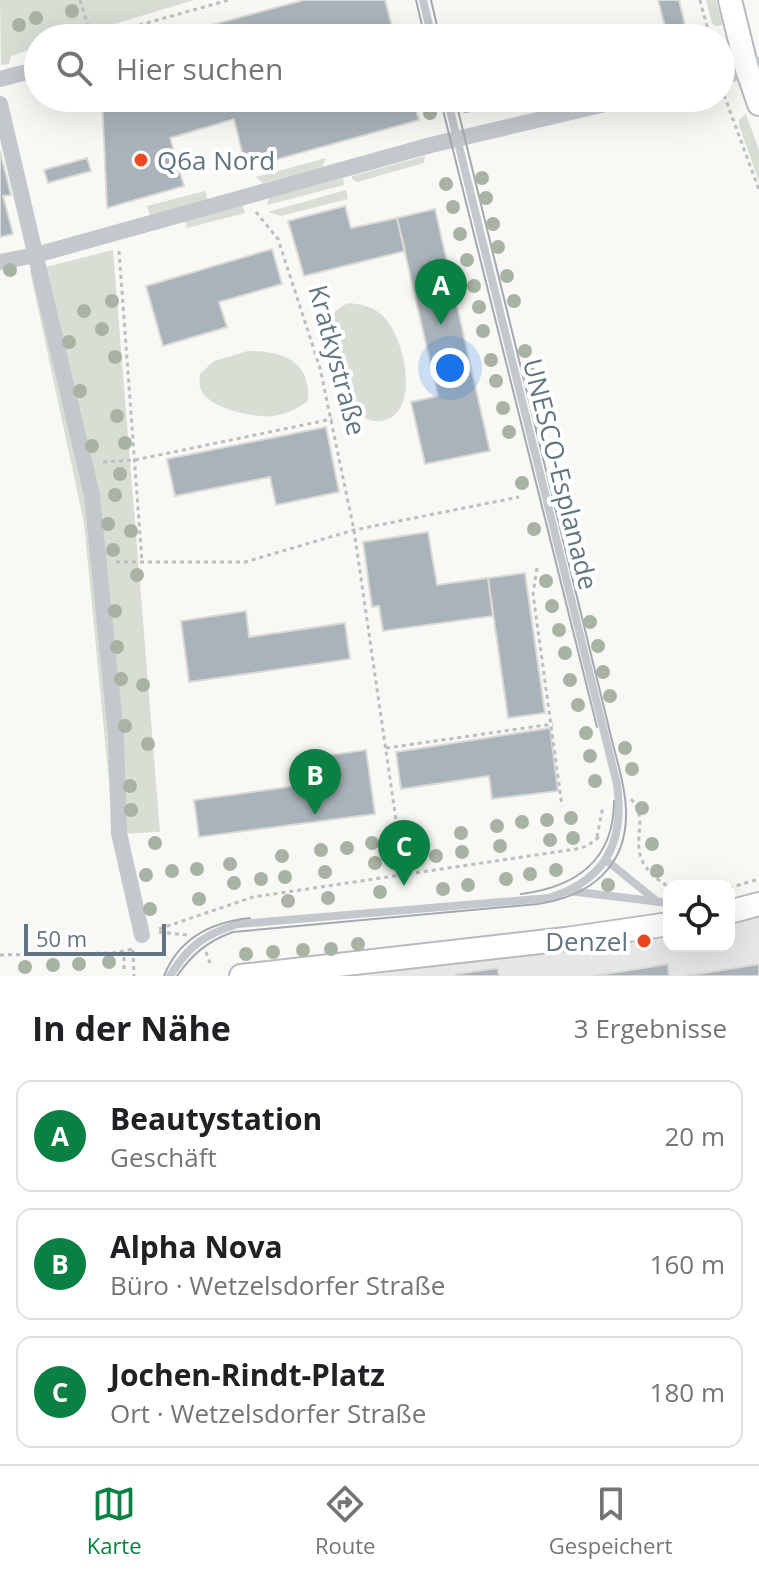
<!DOCTYPE html>
<html lang="de">
<head>
<meta charset="utf-8">
<style>
	body { margin:0; font-family:"Open Sans",sans-serif; background:#f2f2f2; color:#202124 }
	.controls { position:absolute; right:24px; bottom:24px; display:grid; overflow:hidden; border-radius:16px; box-shadow:0 8px 32px #0002 }
	.controls button { width:72px; height:72px; display:grid; place-items:center; padding:0; border:0; border-bottom:2px solid #e0e0e0; background:#fff; color:#202124; font:40px sans-serif }
	.scale { position:absolute; left:24px; bottom:20px; width:142px; box-sizing:border-box; padding-left:8px; border:4px solid #617582; border-top:0; font-size:22px; line-height:28px; white-space:nowrap; color:#617582; -webkit-text-stroke:6px #fff; paint-order:stroke }
	.you { position:absolute; left:450px; top:368px; width:28px; height:28px; margin:-20px; border:6px solid #fff; border-radius:50%; background:#1a73e8; box-shadow:0 0 0 12px #1a73e833 }
	.badge { display:grid; place-items:center; width:52px; height:52px; border-radius:50%; background:#0b8043; color:#fff; font-size:26px; font-weight:700 }
	.pin { position:absolute; translate:-50% -66px; filter:drop-shadow(0 2px 4px #0008) }
	.pin::after { content:''; position:absolute; top:42px; width:28px; height:24px; background:inherit; clip-path:polygon(0 0,100% 0,50% 100%) }
	.list { margin:0; padding:0; list-style:none }
	h2 { display:flex; justify-content:space-between; align-items:center; height:104px; margin:0; padding:0 32px; font-size:34px }
	h2 small { font-size:26px; font-weight:400; color:#757577 }
	.list li { display:grid; grid-template-columns:52px 1fr auto; gap:24px; align-items:center; box-sizing:border-box; height:112px; margin:0 16px 16px; padding:0 16px; border:2px solid #e0e0e0; border-radius:16px }
	.list b { display:block; font-size:30px; white-space:nowrap }
	.list p { margin:0; font-size:26px; white-space:nowrap; color:#757577 }
	.list em { font-size:26px; font-style:normal; color:#757577 }
	.icon { flex:none; width:44px; height:44px; fill:none; stroke:currentColor; stroke-width:2; stroke-linecap:round; stroke-linejoin:round }
	.map { position:relative; flex:none; width:759px; height:976px; overflow:hidden }
	.search { position:absolute; background:#fff; box-shadow:0 8px 32px #0002; left:24px; right:24px; top:24px; height:88px; display:flex; align-items:center; gap:20px; box-sizing:border-box; padding:0 28px; border-radius:44px; color:#757577; font-size:30px }
	.sheet { height:488px; background:#fff }
	nav { display:flex; justify-content:space-around; align-items:center; box-sizing:border-box; height:112px; border-top:2px solid #e0e0e0; background:#fff; font-size:22px; color:#757577 }
	nav a { display:grid; justify-items:center; gap:4px }
	nav .on { color:#0b8043 }
	.map>svg:first-child { display:block }
	.built { fill:#e6e7e6 }
	.green { fill:#d8ded4 }
	.building { fill:#a9b3b9; stroke:#dadad7; stroke-width:2 }
	.lines { fill:none; stroke-linecap:round; stroke-linejoin:round }
	.secondary-casing { stroke:#b5bcc0; stroke-width:26 }
	.path { stroke:#bbbfc1; stroke-width:3; stroke-dasharray:4 4; stroke-linecap:butt }
	.lane { stroke:#c3c8cc; stroke-width:8 }
	.street { stroke:#c3c8cc; stroke-width:16 }
	.secondary { stroke:#fff; stroke-width:22 }
	.tram { stroke:#a2aab0; stroke-width:2 }
	.tree { fill:#a8b3a4 }
	.poi-dot { fill:#ed4820; stroke:#fff; stroke-width:3 }
	.labels { text-anchor:middle; dominant-baseline:central; stroke-width:8; stroke-linejoin:round; paint-order:stroke }
	.poi-label { font-size:26px; fill:#617582; stroke:#fff; text-anchor:start }
	.street-label { font-size:26px; fill:#617582; stroke:#fff }
</style>
</head>
<body>
<div class="map">
<svg width="759" height="976" viewBox="0 0 759 976">
	<rect width="100%" height="100%" fill="#f8f8f5"/>
	<path class="built" d="M759 914V976H366L483 957 669 933V946H729V920Z"/>
	<path class="green" d="M0 0H194L68 38H38V47L11 56 9 64 1 65Z
		M706 0H716L723 25 716 26 712 23Z
		M300 26 304 38H258Z
		M746 114 759 150V182L739 125V120Z
		M425 156 424 163 357 182 352 179V176Z
		M326 158 322 167 263 183 256 177Z
		M343 178 344 185 267 205 269 198Z
		M346 190 348 199 281 216 268 212Z
		M205 191 208 201 150 216 147 206Z
		M242 202 245 213 187 228 184 218Z
		M113 250 160 832 114 834 84 523 30 271Z
		M348 303C360 304 372 306 382 315 405 336 422 413 382 421 349 428 320 350 328 324 332 313 338 308 348 303Z
		M248 351C283 351 311 361 308 401 297 409 287 414 273 416 254 418 205 408 200 387 199 382 200 378 200 374L214 361Z"/>
	<path class="building" d="M304 0H385L395 38H304L300 26 258 38H164Z
		M658 0H679L688 38H668Z
		M102 98H412L419 120 246 168 234 119 170 138 184 186 107 208Z
		M0 151 11 195 3 196 13 234 0 237Z
		M87 158 91 171 48 183 44 170Z
		M345 206 351 228 397 218 405 251 304 276 288 221Z
		M435 209 490 451 425 464 411 402 438 396 397 218Z
		M272 249 282 284 219 302 227 327 163 346 146 286Z
		M326 427 339 492 276 505 270 477 175 496 167 459Z
		M428 532 437 585 488 578 493 616 383 631 379 606 372 607 363 542Z
		M525 573 545 713 508 718 488 578Z
		M246 611 249 637 345 623 350 659 189 682 181 621Z
		M550 728 558 791 492 799 489 776 401 789 396 752Z
		M366 750 375 814 199 837 194 800 302 785 299 759Z
		M668 964 669 976H593Z
		M759 964V976H686Z
		M498 968 499 976H456V974Z"/>
	<g class="lines">
		<g class="secondary-casing">
			<path id="secondary" d="M730 0 747 69 759 104
				M729 912 759 904
				M241 976 566 939 669 924"/>
		</g>
		<path class="path" d="M80 0 92 38
			M700 0 710 38
			M78 38H91
			M93 38 229 0
			M724 95 759 190
			M256 212 278 239 320 368 354 530 397 827
			M119 251 142 562
			M103 462 135 460 332 419
			M116 562H245L354 530 519 497
			M537 568 533 594 562 806
			M386 748 553 724
			M631 799C656 826 614 854 669 887
			M597 837 603 806
			M729 888 759 879
			M159 929 253 897 576 849 587 846 599 837
			M159 932 187 935
			M133 950 134 976
			M206 952 210 963
			M0 955 113 953 133 949
			M124 969V953"/>
		<path class="lane" d="M423 0 432 38
			M606 860 654 899
			M569 891 669 903
			M170 976C188 946 205 934 238 924L549 898C606 880 625 842 617 784L447 98"/>
		<path class="street" d="M721 77 759 65
			M0 79 38 69
			M0 104 92 495 116 735 119 833 142 935
			M0 262 36 255 431 145 631 98"/>
		<use href="#secondary" class="secondary"/>
		<path class="tram" d="M416 0 425 38
			M431 0 440 38
			M440 98 597 727
			M521 894C576 887 614 860 614 801
			M164 976C179 938 212 922 250 918
			M177 976C192 954 208 941 233 932L538 904C590 896 628 867 626 810 625 782 614 752 608 724L455 98"/>
	</g>
	<g class="tree">
		<circle cx="72" cy="11" r="7"/>
		<circle cx="36" cy="18" r="7"/>
		<circle cx="19" cy="25" r="7"/>
		<circle cx="466" cy="106" r="7"/>
		<circle cx="430" cy="113" r="7"/>
		<circle cx="482" cy="178" r="7"/>
		<circle cx="446" cy="184" r="7"/>
		<circle cx="486" cy="198" r="7"/>
		<circle cx="453" cy="207" r="7"/>
		<circle cx="493" cy="224" r="7"/>
		<circle cx="460" cy="234" r="7"/>
		<circle cx="498" cy="247" r="7"/>
		<circle cx="467" cy="260" r="7"/>
		<circle cx="10" cy="270" r="7"/>
		<circle cx="507" cy="276" r="7"/>
		<circle cx="474" cy="286" r="7"/>
		<circle cx="112" cy="301" r="7"/>
		<circle cx="514" cy="301" r="7"/>
		<circle cx="479" cy="307" r="7"/>
		<circle cx="84" cy="311" r="7"/>
		<circle cx="102" cy="329" r="7"/>
		<circle cx="483" cy="331" r="7"/>
		<circle cx="69" cy="342" r="7"/>
		<circle cx="525" cy="351" r="7"/>
		<circle cx="115" cy="357" r="7"/>
		<circle cx="491" cy="360" r="7"/>
		<circle cx="529" cy="373" r="7"/>
		<circle cx="496" cy="381" r="7"/>
		<circle cx="80" cy="391" r="7"/>
		<circle cx="537" cy="400" r="7"/>
		<circle cx="503" cy="408" r="7"/>
		<circle cx="117" cy="416" r="7"/>
		<circle cx="542" cy="423" r="7"/>
		<circle cx="509" cy="432" r="7"/>
		<circle cx="125" cy="443" r="7"/>
		<circle cx="92" cy="446" r="7"/>
		<circle cx="120" cy="474" r="7"/>
		<circle cx="555" cy="475" r="7"/>
		<circle cx="522" cy="483" r="7"/>
		<circle cx="115" cy="495" r="7"/>
		<circle cx="567" cy="522" r="7"/>
		<circle cx="108" cy="524" r="7"/>
		<circle cx="534" cy="529" r="7"/>
		<circle cx="131" cy="531" r="7"/>
		<circle cx="113" cy="550" r="7"/>
		<circle cx="580" cy="571" r="7"/>
		<circle cx="137" cy="575" r="7"/>
		<circle cx="546" cy="581" r="7"/>
		<circle cx="552" cy="606" r="7"/>
		<circle cx="115" cy="611" r="7"/>
		<circle cx="590" cy="622" r="7"/>
		<circle cx="559" cy="630" r="7"/>
		<circle cx="598" cy="646" r="7"/>
		<circle cx="117" cy="647" r="7"/>
		<circle cx="565" cy="653" r="7"/>
		<circle cx="603" cy="672" r="7"/>
		<circle cx="121" cy="679" r="7"/>
		<circle cx="570" cy="680" r="7"/>
		<circle cx="143" cy="685" r="7"/>
		<circle cx="610" cy="696" r="7"/>
		<circle cx="578" cy="705" r="7"/>
		<circle cx="125" cy="726" r="7"/>
		<circle cx="586" cy="733" r="7"/>
		<circle cx="148" cy="744" r="7"/>
		<circle cx="625" cy="748" r="7"/>
		<circle cx="590" cy="756" r="7"/>
		<circle cx="632" cy="769" r="7"/>
		<circle cx="595" cy="781" r="7"/>
		<circle cx="130" cy="786" r="7"/>
		<circle cx="642" cy="808" r="7"/>
		<circle cx="131" cy="810" r="7"/>
		<circle cx="571" cy="818" r="7"/>
		<circle cx="547" cy="820" r="7"/>
		<circle cx="522" cy="822" r="7"/>
		<circle cx="497" cy="826" r="7"/>
		<circle cx="461" cy="833" r="7"/>
		<circle cx="410" cy="838" r="7"/>
		<circle cx="573" cy="838" r="7"/>
		<circle cx="550" cy="840" r="7"/>
		<circle cx="155" cy="843" r="7"/>
		<circle cx="372" cy="843" r="7"/>
		<circle cx="652" cy="844" r="7"/>
		<circle cx="500" cy="846" r="7"/>
		<circle cx="347" cy="848" r="7"/>
		<circle cx="321" cy="850" r="7"/>
		<circle cx="462" cy="852" r="7"/>
		<circle cx="282" cy="856" r="7"/>
		<circle cx="436" cy="856" r="7"/>
		<circle cx="414" cy="858" r="7"/>
		<circle cx="375" cy="863" r="7"/>
		<circle cx="230" cy="864" r="7"/>
		<circle cx="197" cy="869" r="7"/>
		<circle cx="556" cy="870" r="7"/>
		<circle cx="172" cy="871" r="7"/>
		<circle cx="657" cy="871" r="7"/>
		<circle cx="325" cy="872" r="7"/>
		<circle cx="530" cy="874" r="7"/>
		<circle cx="146" cy="875" r="7"/>
		<circle cx="285" cy="877" r="7"/>
		<circle cx="261" cy="879" r="7"/>
		<circle cx="506" cy="879" r="7"/>
		<circle cx="234" cy="883" r="7"/>
		<circle cx="468" cy="885" r="7"/>
		<circle cx="608" cy="885" r="7"/>
		<circle cx="443" cy="889" r="7"/>
		<circle cx="380" cy="892" r="7"/>
		<circle cx="328" cy="898" r="7"/>
		<circle cx="199" cy="899" r="7"/>
		<circle cx="288" cy="901" r="7"/>
		<circle cx="150" cy="909" r="7"/>
		<circle cx="358" cy="944" r="7"/>
		<circle cx="331" cy="949" r="7"/>
		<circle cx="303" cy="950" r="7"/>
		<circle cx="273" cy="952" r="7"/>
		<circle cx="246" cy="954" r="7"/>
		<circle cx="109" cy="962" r="7"/>
		<circle cx="79" cy="964" r="7"/>
		<circle cx="53" cy="965" r="7"/>
		<circle cx="25" cy="967" r="7"/>
	</g>
	<g class="poi-dot">
		<circle cx="141" cy="160" r="8"/>
		<circle cx="644" cy="941" r="8"/>
	</g>
	<g class="labels">
		<g class="poi-label">
			<text x="157" y="160">Q6a Nord</text>
			<text x="628" y="941" text-anchor="end">Denzel</text>
		</g>
		<g class="street-label">
			<text transform="translate(338 360) rotate(75)">Kratkystraße</text>
			<text transform="translate(561 474) rotate(76)">UNESCO-Esplanade</text>
		</g>
	</g>
</svg>
<div class="controls">
<button><svg class="icon" aria-label="locate" viewBox="0 0 24 24"><circle cx="12" cy="12" r="6"/><path d="M12 2v4M12 18v4M2 12h4M18 12h4"/></svg></button>
</div>
<div class="scale">50 m</div>
<div class="you"></div>
<div class="pin badge" style="left:441px;top:325px">A</div>
<div class="pin badge" style="left:315px;top:815px">B</div>
<div class="pin badge" style="left:404px;top:886px">C</div>
<div class="search"><svg class="icon" aria-label="search" viewBox="0 0 24 24"><circle cx="10" cy="10" r="6"/><path d="M15 15l6 6"/></svg>Hier suchen</div>
</div>
<section class="sheet">
<h2>In der Nähe<small>3 Ergebnisse</small></h2>
<ul class="list">
<li><span class="badge">A</span><div><b>Beautystation</b><p>Geschäft</p></div><em>20 m</em></li>
<li><span class="badge">B</span><div><b>Alpha Nova</b><p>Büro · Wetzelsdorfer Straße</p></div><em>160 m</em></li>
<li><span class="badge">C</span><div><b>Jochen-Rindt-Platz</b><p>Ort · Wetzelsdorfer Straße</p></div><em>180 m</em></li>
</ul>
</section>
<nav>
<a class="on"><svg class="icon" aria-label="map" viewBox="0 0 24 24"><path d="M3 6l6-2 6 2 6-2v14l-6 2-6-2-6 2zM9 4v14M15 6v14"/></svg>Karte</a>
<a><svg class="icon" aria-label="directions" viewBox="0 0 24 24"><path d="M12 3l9 9-9 9-9-9zM9 14v-3h6M13 9l2 2-2 2"/></svg>Route</a>
<a><svg class="icon" aria-label="saved" viewBox="0 0 24 24"><path d="M7 4h10v16l-5-4-5 4z"/></svg>Gespeichert</a>
</nav>
</body>
</html>
